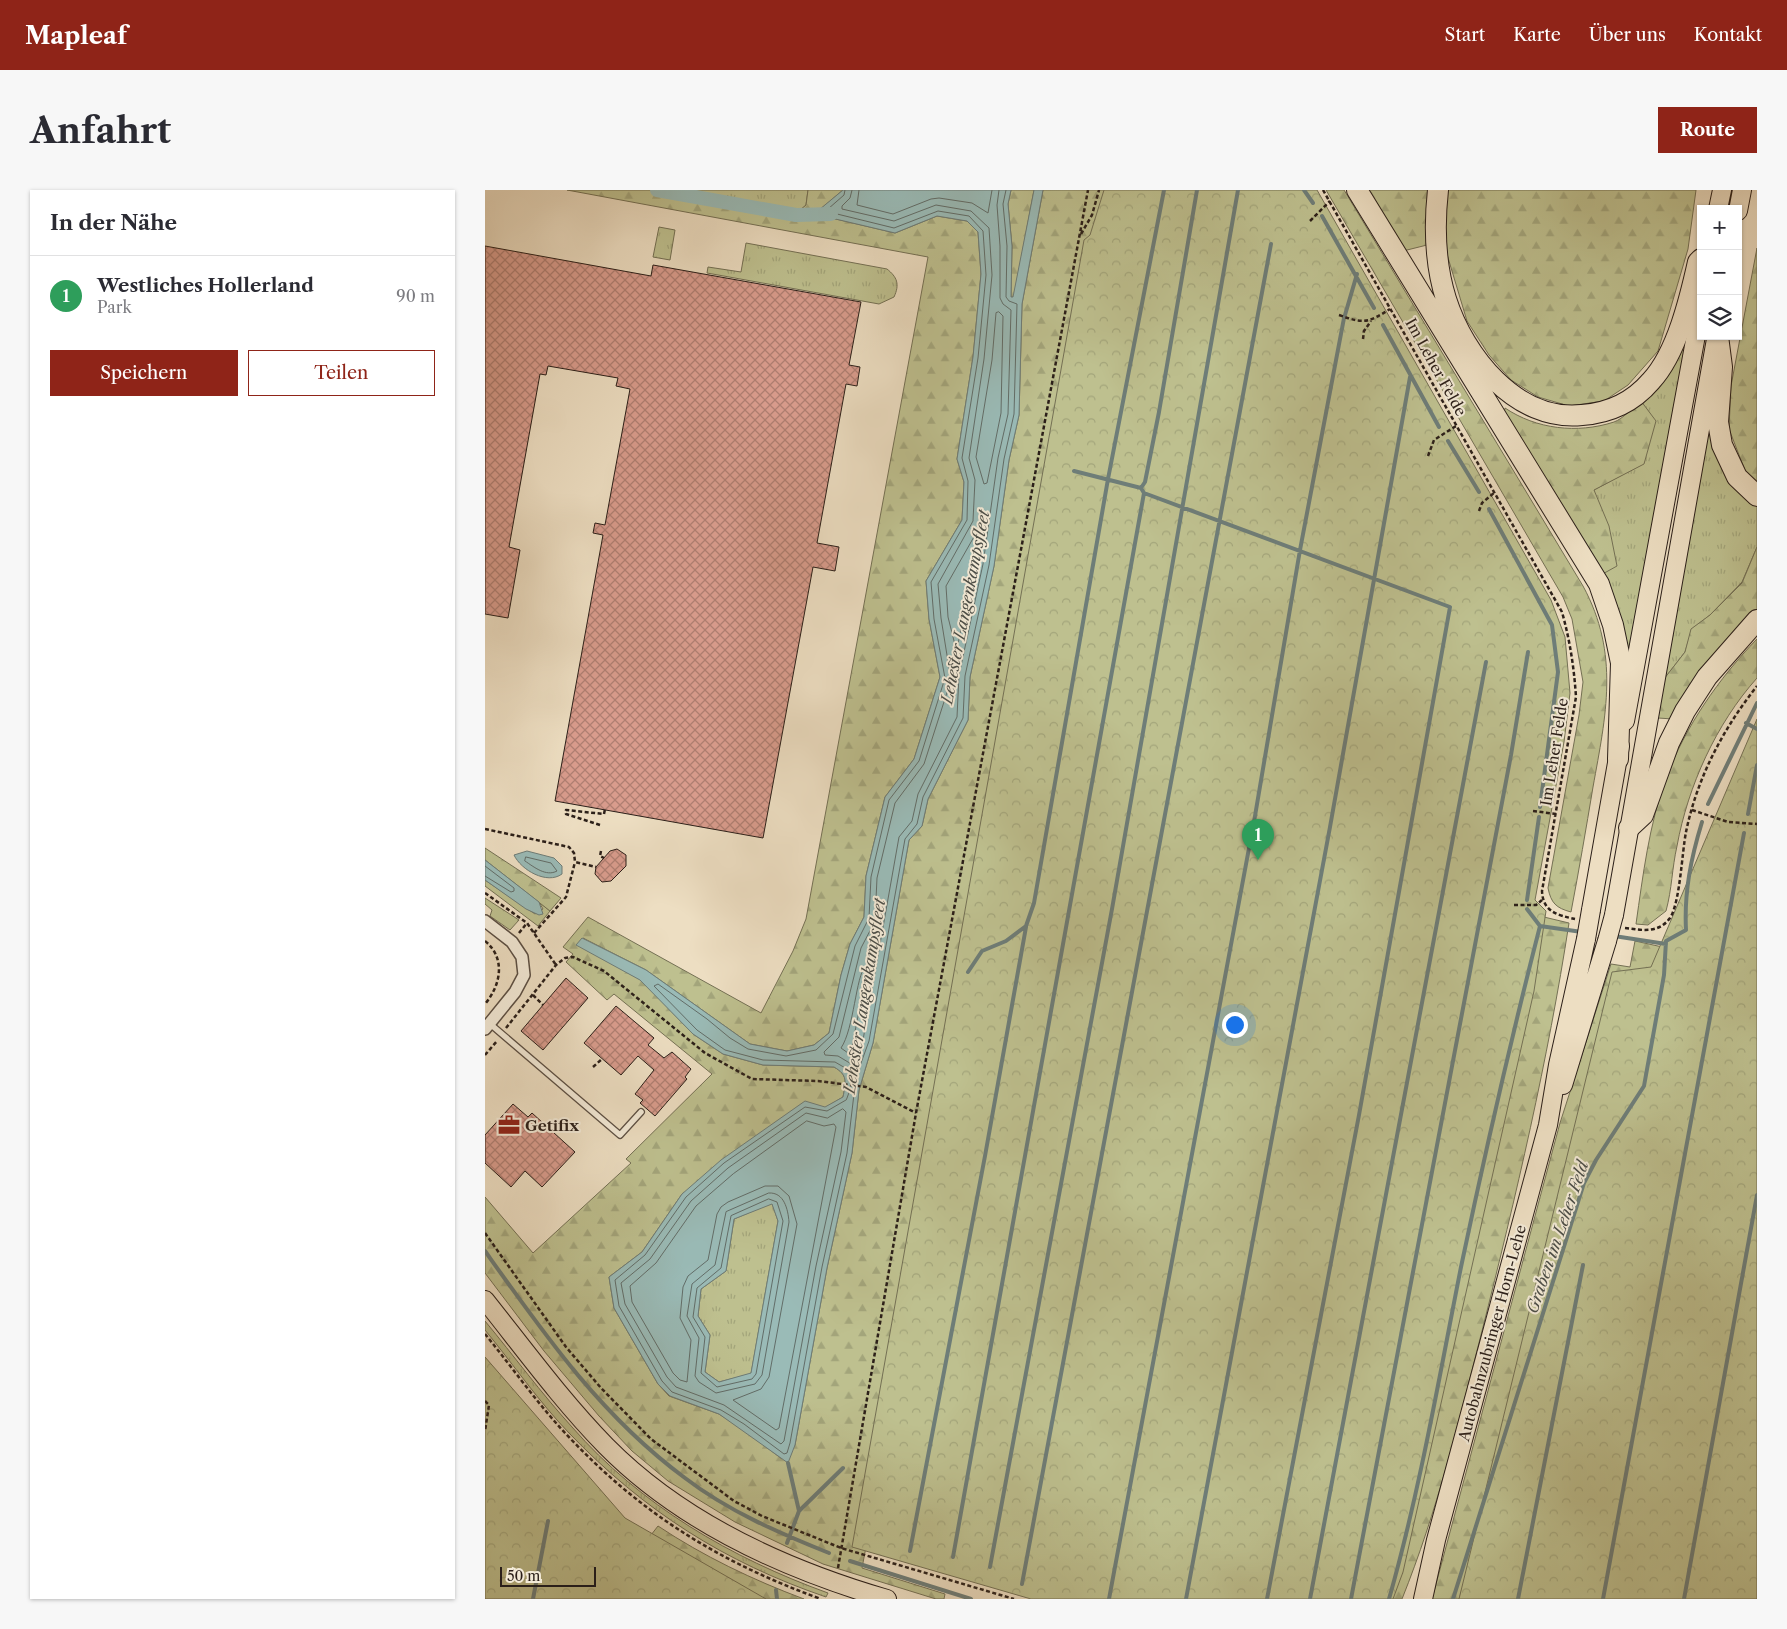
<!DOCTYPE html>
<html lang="de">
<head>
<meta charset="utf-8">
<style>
	body { margin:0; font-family:"Libre Caslon Text",serif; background:#f7f7f7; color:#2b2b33 }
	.controls { position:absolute; right:15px; top:15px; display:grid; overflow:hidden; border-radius:0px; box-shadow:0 1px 4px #0004 }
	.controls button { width:45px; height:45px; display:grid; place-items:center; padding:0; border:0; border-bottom:1px solid #e1e1e2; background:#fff; color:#2b2b33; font:25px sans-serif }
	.scale { position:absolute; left:15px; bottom:12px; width:96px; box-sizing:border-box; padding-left:5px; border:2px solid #2b1f19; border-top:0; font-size:14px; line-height:18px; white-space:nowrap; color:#2b1f19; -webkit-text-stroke:4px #f3ead7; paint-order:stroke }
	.you { position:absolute; left:749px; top:834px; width:18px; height:18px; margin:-12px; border:4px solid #fff; border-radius:50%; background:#1a73e8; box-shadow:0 0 0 8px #1a73e833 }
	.badge { display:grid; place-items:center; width:32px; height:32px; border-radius:50%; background:#8f2418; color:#fff; font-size:16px; font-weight:700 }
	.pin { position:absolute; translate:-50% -41px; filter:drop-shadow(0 1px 2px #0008) }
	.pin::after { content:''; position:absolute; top:26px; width:18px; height:15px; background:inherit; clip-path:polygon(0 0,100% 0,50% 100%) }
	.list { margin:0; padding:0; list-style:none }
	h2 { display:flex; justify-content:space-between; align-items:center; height:65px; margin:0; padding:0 20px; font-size:21px }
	h2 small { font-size:16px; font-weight:400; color:#7c7c81 }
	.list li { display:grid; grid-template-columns:32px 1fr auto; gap:15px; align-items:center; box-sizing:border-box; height:80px; padding:0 20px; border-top:1px solid #e1e1e2 }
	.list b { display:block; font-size:19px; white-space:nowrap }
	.list p { margin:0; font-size:16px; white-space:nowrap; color:#7c7c81 }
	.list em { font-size:16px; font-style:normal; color:#7c7c81 }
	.actions { display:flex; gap:10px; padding:15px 20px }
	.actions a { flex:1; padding:11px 0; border:1px solid #8f2418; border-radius:0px; text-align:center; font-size:18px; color:#8f2418 }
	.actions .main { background:#8f2418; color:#fff }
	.icon { flex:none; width:28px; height:28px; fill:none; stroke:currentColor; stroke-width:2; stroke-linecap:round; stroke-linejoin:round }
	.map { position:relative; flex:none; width:1272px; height:1409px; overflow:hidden; border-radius:0px }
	header { display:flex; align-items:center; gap:30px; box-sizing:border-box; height:70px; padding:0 25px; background:#8f2418; color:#fff }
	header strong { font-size:24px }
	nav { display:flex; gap:28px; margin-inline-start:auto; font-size:18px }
	.intro { display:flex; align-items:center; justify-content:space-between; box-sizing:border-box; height:120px; padding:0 30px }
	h1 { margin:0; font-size:35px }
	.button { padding:12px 22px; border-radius:0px; background:#8f2418; color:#fff; font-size:18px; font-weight:700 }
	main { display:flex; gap:30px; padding:0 30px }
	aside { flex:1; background:#fff; border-radius:0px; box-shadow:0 1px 4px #0004 }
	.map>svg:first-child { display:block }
	.grass { fill:url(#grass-tufts); stroke:#747054 }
	.forest { fill:url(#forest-firs); stroke:#747054 }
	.park { fill:url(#park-crowns); stroke:#747054 }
	.water { fill:#9abbb7; stroke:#6e7d78; fill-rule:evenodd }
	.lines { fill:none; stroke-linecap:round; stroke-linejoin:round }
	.shore { stroke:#626d68; stroke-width:1 }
	.stream { stroke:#6e7d78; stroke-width:4 }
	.canal { stroke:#9abbb7; stroke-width:14 }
	.building { fill:url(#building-cross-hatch); stroke:#2b1f19 }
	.service-casing { stroke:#5c4f43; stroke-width:8 }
	.minor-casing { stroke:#5c4f43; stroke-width:14 }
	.primary-casing { stroke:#2b1f19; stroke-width:20 }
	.trunk-casing { stroke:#2b1f19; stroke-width:20 }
	.motorway-casing { stroke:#2b1f19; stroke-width:22 }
	.path { stroke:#2b1f19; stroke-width:2.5; stroke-dasharray:4 2.5; stroke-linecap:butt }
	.service { stroke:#f3ead7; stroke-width:5.5 }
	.minor { stroke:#f3ead7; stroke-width:11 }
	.primary { stroke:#eddec2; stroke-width:18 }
	.trunk { stroke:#eddec2; stroke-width:18 }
	.motorway { stroke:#eddec2; stroke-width:20 }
	.trunk-bridge-casing { stroke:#2b1f19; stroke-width:20; stroke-linecap:butt }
	.trunk-bridge { stroke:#eddec2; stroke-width:18 }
	.labels { text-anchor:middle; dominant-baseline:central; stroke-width:4; stroke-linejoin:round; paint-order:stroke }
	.street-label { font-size:15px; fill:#2b1f19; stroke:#f3ead7 }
	.poi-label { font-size:15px; font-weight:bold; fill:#2b1f19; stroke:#f3ead7; text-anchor:start }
	.water-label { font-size:16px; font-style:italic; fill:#4c4e48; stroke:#f3ead7 }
</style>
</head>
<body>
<header>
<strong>Mapleaf</strong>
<nav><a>Start</a><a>Karte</a><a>Über uns</a><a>Kontakt</a></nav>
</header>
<div class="intro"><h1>Anfahrt</h1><a class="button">Route</a></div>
<main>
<aside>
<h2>In der Nähe<small></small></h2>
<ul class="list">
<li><span class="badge" style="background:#2e9e5b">1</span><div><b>Westliches Hollerland</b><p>Park</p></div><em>90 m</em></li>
</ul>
<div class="actions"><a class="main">Speichern</a><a>Teilen</a></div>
</aside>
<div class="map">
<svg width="1272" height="1409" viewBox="0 0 1272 1409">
	<defs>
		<pattern id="grass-tufts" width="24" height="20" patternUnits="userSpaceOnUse" patternTransform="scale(1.25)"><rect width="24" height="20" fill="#bec08f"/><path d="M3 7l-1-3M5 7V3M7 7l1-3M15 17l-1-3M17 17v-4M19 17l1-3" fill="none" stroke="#a3a57b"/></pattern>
		<pattern id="forest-firs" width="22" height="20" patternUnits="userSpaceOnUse" patternTransform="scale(1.25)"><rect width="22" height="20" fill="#bec08f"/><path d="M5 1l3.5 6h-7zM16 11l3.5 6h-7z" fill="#a3a57b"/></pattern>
		<pattern id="park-crowns" width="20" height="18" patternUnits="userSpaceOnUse" patternTransform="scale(1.25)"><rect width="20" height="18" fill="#bec08f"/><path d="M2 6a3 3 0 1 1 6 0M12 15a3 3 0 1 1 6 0" fill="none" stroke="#a3a57b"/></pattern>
		<pattern id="building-cross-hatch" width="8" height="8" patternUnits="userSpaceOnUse" patternTransform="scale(1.25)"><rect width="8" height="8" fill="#d99c8d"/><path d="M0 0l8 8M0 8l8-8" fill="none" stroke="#b07f72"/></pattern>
	</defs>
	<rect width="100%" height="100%" fill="#eddec2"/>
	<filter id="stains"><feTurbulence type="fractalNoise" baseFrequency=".004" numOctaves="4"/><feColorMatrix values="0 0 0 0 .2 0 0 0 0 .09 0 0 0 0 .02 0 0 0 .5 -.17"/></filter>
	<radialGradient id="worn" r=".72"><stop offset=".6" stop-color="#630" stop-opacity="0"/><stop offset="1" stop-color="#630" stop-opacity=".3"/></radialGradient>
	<path class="grass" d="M183 0H323L321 15 313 22Z
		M174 37 190 40 185 70 168 67Z
		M261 53 402 79C412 87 415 94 409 107L394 114 222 83 223 77 256 82Z
		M1209 117 1143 488 1114 386 1109 300 1159 273 1156 211Z
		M1227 222 1251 296 1272 316V357L1257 392 1225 425 1207 439 1200 462 1179 489Z
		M0 690 50 724 58 719 54 712 65 721 53 736 0 696Z
		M0 708 34 730 25 740 5 726 7 720 0 714Z
		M287 1013 293 1031 266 1184 234 1192 220 1182 225 1145 213 1126 216 1099 241 1081 249 1029Z
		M0 1131C29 1166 56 1203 87 1237 155 1315 246 1368 343 1403L341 1407C239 1372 159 1321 84 1243 54 1212 28 1174 0 1140Z"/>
	<path class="forest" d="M82 0H183L313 22 321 15 323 0H358L330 24 410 43 452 26 482 31 493 42 496 84 488 167 472 269 479 292 477 330 441 391 444 429 455 487 429 569 400 607 381 686 379 727 365 754 356 785 344 843 329 855 302 861 265 854 161 780 98 748 136 779 156 790 208 844 238 864 278 875 349 877C363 885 361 891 358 907L197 1004 157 1062 124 1087 129 1118 173 1194 184 1206 234 1224 256 1238 297 1269 310 1255 342 1078 367 963 374 900 388 853 424 650 437 636 443 609 483 530 485 487 509 376 524 270 534 225 537 114 558 0H639L377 1378 460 1404 459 1409H451L338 1374 250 1332 183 1291 147 1261 114 1226 59 1161 0 1083V1007L48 1063 146 973 141 969 227 884 129 804 122 810 81 772 88 764 78 757 103 727 276 823 308 761 321 729 443 67Z
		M526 0H549L529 107H526L527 56 523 14Z
		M841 0H859L1098 396C1135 464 1121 525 1108 597 1101 639 1094 680 1086 722 1071 718 1066 713 1063 698L1094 525 1098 492 1087 429 1078 407Z
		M879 0H1211L1203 59 1173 161 1143 195 1119 211 1084 216 1053 207 1026 190 1004 165 982 131 958 51 918 61Z
		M1272 58V293L1261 283 1244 239 1246 196Z
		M1156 211 1171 231 1159 274 1109 300 1124 336 1132 376 1114 386 1019 225 1020 218C1051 239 1092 244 1129 232 1138 229 1148 217 1156 211Z
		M1272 357V421L1188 529 1173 528 1179 489 1200 462 1206 439 1225 425 1257 393Z
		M1272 449V488C1231 534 1203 596 1192 656 1187 678 1187 699 1181 721L1163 735 1151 734C1158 685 1164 635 1181 588 1200 537 1234 488 1272 449Z
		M0 658 76 708 65 721 0 670Z
		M1038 722 1084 733C1063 870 1031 1006 997 1141 974 1231 952 1322 917 1409H899Z
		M1150 751 1182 758 974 1409H947L1075 933 1126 774 1145 777Z
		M173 1336C218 1366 268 1390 319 1409H260L159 1354Z"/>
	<path class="park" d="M619 0H832L1066 410 1080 447 1085 503 1079 552 1050 710 1061 721 1049 801 918 1382 908 1409H546L367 1357 599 50 605 45Z
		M1272 529V1409H974L1127 782 1166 777Z
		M0 1167 140 1328 281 1409H0Z"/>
	<path class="water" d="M358 0H526L523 14 527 56 526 107H528L549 0H558L537 114 534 225 524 270 509 376 485 487 483 530 443 609 437 636 424 650 388 853 374 900 367 963 342 1078 310 1255 303 1273 234 1224 185 1206 173 1194 129 1118 124 1087 157 1062 197 1004 236 970 320 911 340 917 358 907C361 892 363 885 349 877L278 875 238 864 208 844 155 790 91 755 97 748 161 780 265 854 302 861 329 855 344 843 356 785 365 754 379 727 381 686 400 607 429 569 455 487 444 429 441 391 477 330 479 292 472 269 488 167 496 84 493 42 482 31 452 26 410 43 329 24ZM287 1014 293 1031 266 1183 234 1192 220 1182 225 1145 213 1126 216 1099 241 1081 249 1029Z
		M42 661 69 668 77 676V684C62 695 36 680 29 665Z
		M0 670 54 712 58 724 54 725 41 719 0 690Z"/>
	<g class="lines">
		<path class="shore" d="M360 0 359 5 343 19 344 22 409 38 453 21 484 26 498 41 501 85 493 168 477 268 483 291 482 330 446 392 449 429 460 488 434 571 404 610 386 687 384 728 370 756 348 844 331 860 301 866 263 859 245 848 222 829 173 794 169 796 212 840 240 860 278 870 350 872 362 879 368 895 384 851 420 649 432 634 438 607 478 528 480 486 504 375 519 269 529 224 532 114 524 111 521 107 522 56 518 14 521 0
			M367 0 365 8 357 16V19L409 31 451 15 486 21 504 38 507 85 499 169 484 268 490 290 488 331 453 394 456 428 466 490 439 574 410 613 392 688 390 731 376 758 354 847 339 862 340 865 353 866 368 875 378 850 414 647 427 631 433 604 472 527 474 485 498 374 513 268 523 224 526 120 518 114 515 108V56L512 15 514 0
			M374 0 372 15 408 24 446 9 454 8 487 13 503 23 507 0
			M514 122 518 126 516 223 502 293 499 294 491 267 507 170 511 123Z
			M493 344 494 347 473 454 470 455 463 427 461 396 490 345Z
			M41 667 66 673 72 681C61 687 49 677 40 671Z
			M0 676 29 698V701L26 702 0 686
			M380 777 382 780 366 862 363 863 356 858C369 839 371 785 380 777Z
			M365 901 369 904 362 963 337 1077 305 1253 302 1263 299 1264 259 1234 236 1220 187 1202 177 1191 134 1116 130 1090 160 1065 201 1007 239 973 320 917 342 921 361 910Z
			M358 919 361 922 356 962 331 1076 299 1251 296 1254 239 1215 191 1197 182 1187 140 1114 136 1093 165 1069 206 1011 243 978 321 923 342 928Z
			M322 931 339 936 349 934 351 937 294 1238 291 1240 248 1210 276 1199 284 1187 312 1034 304 1006 293 996H280L243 1012 236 1017 232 1024 223 1070 203 1086 198 1097 195 1128 206 1150 202 1192 195 1190 188 1183 147 1112 145 1096 171 1073 211 1016 248 984Z
			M284 1003C299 1002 303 1019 304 1032L277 1185 270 1194 231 1203 214 1192 210 1186 214 1148 202 1126 207 1094 230 1075 241 1022Z
			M284 1009 292 1012 298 1031 271 1184 267 1189 232 1197 216 1183 220 1147 208 1127 212 1098 236 1078 246 1026Z"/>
		<path class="stream" d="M819 0 828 13
			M837 26 889 118
			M860 125 872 84
			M898 135 954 237
			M963 251 994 302
			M589 281 656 298 659 303 965 417 874 925 782 1409
			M656 298 660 292 674 222 712 0
			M1004 319 1067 435 1073 482 1055 617
			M1261 533 1272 539
			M1223 614 1272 513
			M1263 624 1272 575
			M1042 710 1054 627
			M1042 719 1055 736 1097 742
			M1129 746 1181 754
			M483 782 497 761 521 751 541 736 549 713 623 289 679 0
			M0 1061C59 1144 116 1226 200 1288 243 1321 294 1343 344 1363
			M314 1321 358 1278
			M302 1353 314 1321 303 1273
			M425 1361 500 966 541 737
			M468 1367 659 303
			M365 1371 486 1409
			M505 1377 627 719 753 0
			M537 1394 786 54
			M291 1400 292 1409
			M48 1409 63 1331
			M624 1409 770 626 815 360 859 128
			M701 1409 845 637 925 187
			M825 1409 1001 472
			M866 1409 1026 565 1043 462
			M904 1409C935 1300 954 1188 976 1077 1000 963 1026 849 1055 736
			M968 1409 1099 993 1111 970 1159 896 1179 785 1181 751 1201 740C1199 702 1206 668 1217 632
			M1033 1409 1098 1075
			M1118 1409 1259 643
			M1199 1409 1272 1005"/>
		<path class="canal" d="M172 0 311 25 346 24"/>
	</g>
	<path class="building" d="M0 56 166 86 168 75 376 112 364 175 375 177 372 196 361 194 332 353 354 357 350 381 328 377 278 648 70 611 118 345 108 343 110 333 120 335 145 199 131 196 133 188 63 176 61 185 55 184 24 357 35 360 23 428 0 424Z
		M132 659 141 665V676L126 691 117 692 110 684 111 677 125 661Z
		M81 788 103 808 58 860 36 841Z
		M131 816 169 848 163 855 179 868 187 862 206 879 200 887 202 889 170 926 155 913 158 910 150 904 169 880 153 866 136 885 99 853Z
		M28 914 43 927 47 923 90 962 57 997 40 981 26 997 0 973V945Z"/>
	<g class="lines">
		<g class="service-casing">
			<path id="service" d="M4 833 135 945 156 922"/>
		</g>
		<g class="minor-casing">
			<path id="minor" d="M0 731 27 752 37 767 39 785 30 802 0 839"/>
		</g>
		<g class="primary-casing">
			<path id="primary" d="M0 1110C39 1159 77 1211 121 1256 197 1333 299 1379 402 1409"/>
		</g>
		<g class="trunk-casing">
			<path id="trunk" d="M1233 19 1237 0
				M1253 21 1257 0
				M1140 531 1216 118
				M1106 720 1135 556
				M1129 725 1231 149
				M1078 895 1122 751
				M938 1409 951 1350 1063 935 1073 875 1101 749"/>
		</g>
		<g class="motorway-casing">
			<path id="motorway" d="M872 0 1114 394 1128 435 1136 473 1133 569
				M953 0C949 36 950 74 961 109 979 166 1031 232 1097 225 1125 223 1148 212 1166 191 1192 163 1205 108 1213 72L1216 69
				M1233 146 1237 177 1233 232 1237 255 1252 287 1272 306
				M1144 638 1158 625 1184 553 1200 521 1222 487 1272 430"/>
		</g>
		<path class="path" d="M838 0 1077 422C1085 451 1089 477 1091 507L1057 701C1058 722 1072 725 1090 729
			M825 31 845 11
			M596 44 607 25 614 0
			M854 125C879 134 883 133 905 119
			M878 149 879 141 886 131
			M943 266 949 250 971 236
			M994 321 997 313 1010 302
			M1207 620 1243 632 1272 634
			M1048 621 1071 624
			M115 635 81 624V620L119 624 120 619
			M0 639 84 657 89 663 90 672 111 677
			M116 661 115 666 119 668
			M0 703 42 733 71 775
			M1029 715H1051L1057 710
			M1140 738C1157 740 1173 744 1185 728 1195 713 1197 662 1201 642 1212 588 1238 539 1272 496
			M34 743 42 733
			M49 743 81 707 90 672
			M0 751C21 768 16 795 0 814
			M48 805 58 815
			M21 838 71 775 80 768 88 767 119 781 220 863 267 889 333 891 381 897 431 923
			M0 865 12 851
			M108 877 117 869
			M0 1043 81 1157 116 1198 166 1249 249 1311 277 1326 356 1358 529 1409
			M0 1144C27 1177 52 1213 81 1244 156 1324 234 1372 336 1409
			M0 1211 4 1215 0 1241
			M353 1378 431 923 603 0"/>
		<use href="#service" class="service"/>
		<use href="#minor" class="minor"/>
		<use href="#primary" class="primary"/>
		<use href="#trunk" class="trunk"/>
		<use href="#motorway" class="motorway"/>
		<g class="trunk-bridge-casing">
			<path id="trunk-bridge" d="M1101 749 1106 720
				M1122 751 1129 725"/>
		</g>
		<use href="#trunk-bridge" class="trunk-bridge"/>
	</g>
	<defs>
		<g id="office-bare" transform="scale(1.725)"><path d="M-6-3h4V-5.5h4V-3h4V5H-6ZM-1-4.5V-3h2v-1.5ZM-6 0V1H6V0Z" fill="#8f2418" stroke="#f3ead7" stroke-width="2.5" paint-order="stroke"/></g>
	</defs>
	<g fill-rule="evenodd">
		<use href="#office-bare" x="24" y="935"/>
	</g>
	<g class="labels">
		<g class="street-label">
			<text transform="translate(951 177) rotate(61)">Im Leher Felde</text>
			<text transform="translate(1069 562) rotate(-81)">Im Leher Felde</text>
			<text transform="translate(1007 1143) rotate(-75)">Autobahnzubringer Horn-Lehe</text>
		</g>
		<g class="poi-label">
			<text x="40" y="935">Getifix</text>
		</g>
		<g class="water-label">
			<text transform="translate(480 417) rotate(-79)">Lehester Langenkampsfleet</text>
			<text transform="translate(379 806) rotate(-81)">Lehester Langenkampsfleet</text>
			<text transform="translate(1072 1047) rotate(-71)">Graben im Leher Feld</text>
		</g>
	</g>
	<rect width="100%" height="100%" filter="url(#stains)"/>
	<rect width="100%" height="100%" fill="url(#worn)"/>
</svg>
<div class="controls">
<button>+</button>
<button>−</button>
<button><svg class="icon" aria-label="layers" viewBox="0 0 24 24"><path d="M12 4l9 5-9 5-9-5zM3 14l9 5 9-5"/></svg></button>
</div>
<div class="scale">50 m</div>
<div class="you"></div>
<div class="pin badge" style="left:773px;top:670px;background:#2e9e5b">1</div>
</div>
</main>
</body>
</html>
